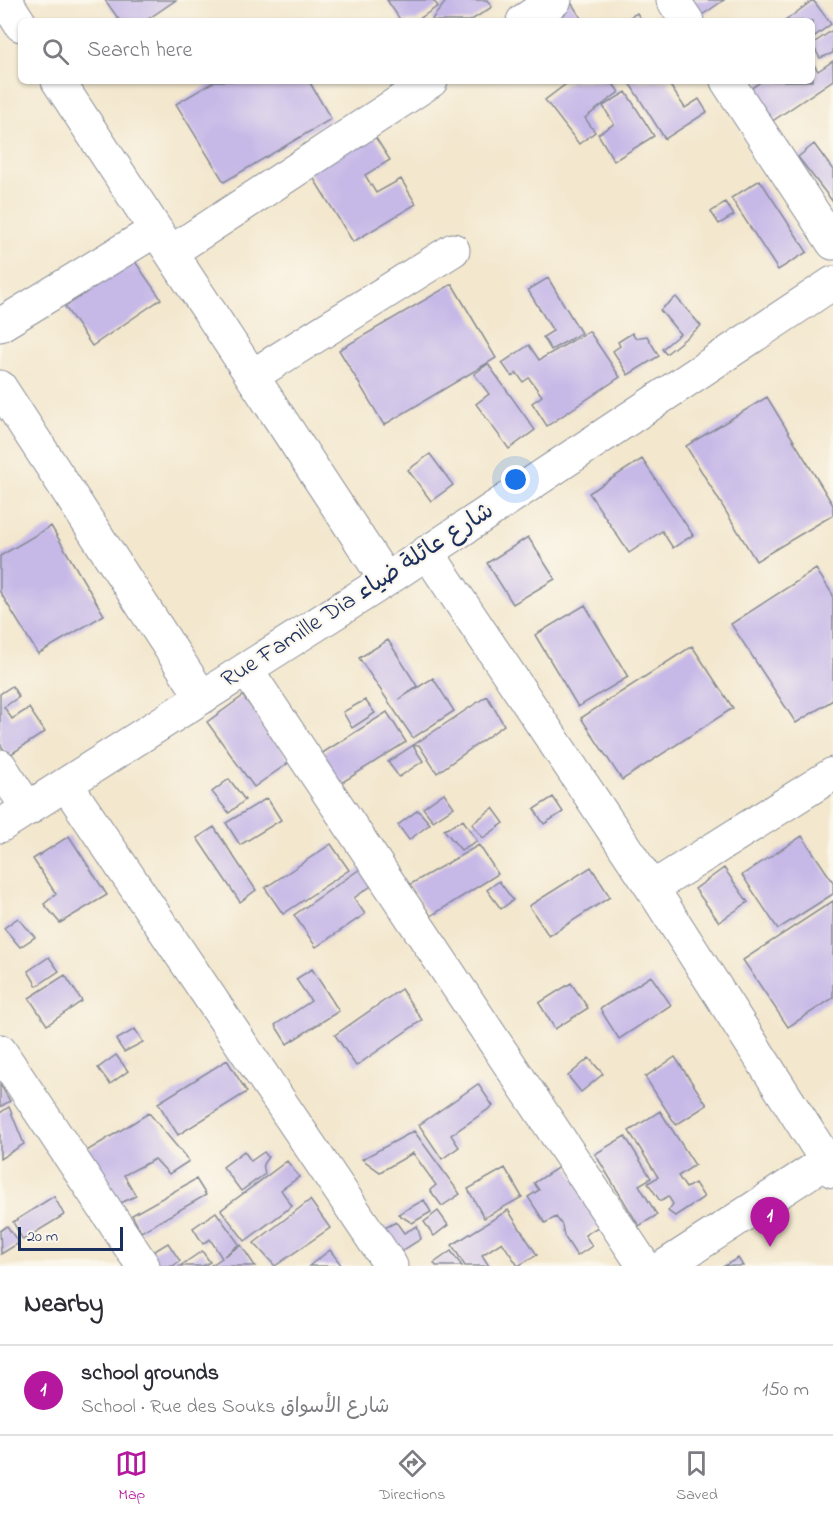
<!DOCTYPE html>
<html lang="en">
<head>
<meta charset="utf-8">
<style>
	body { margin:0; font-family:"Indie Flower","Playpen Sans Arabic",sans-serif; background:#f2f2f3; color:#2b2b33 }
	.scale { position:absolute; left:18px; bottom:15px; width:105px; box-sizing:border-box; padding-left:6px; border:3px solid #1b2f5e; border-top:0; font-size:16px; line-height:21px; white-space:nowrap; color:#1b2f5e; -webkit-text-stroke:4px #fbf7ec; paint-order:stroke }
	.you { position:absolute; left:516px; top:480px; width:21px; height:21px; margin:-15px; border:4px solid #fff; border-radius:50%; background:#1a73e8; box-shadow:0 0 0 9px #1a73e833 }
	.badge { display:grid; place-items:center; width:39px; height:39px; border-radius:50%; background:#b5179e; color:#fff; font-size:20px; font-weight:700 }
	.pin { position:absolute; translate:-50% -50px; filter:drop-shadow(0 2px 3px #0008) }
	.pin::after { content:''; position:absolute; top:32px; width:21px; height:18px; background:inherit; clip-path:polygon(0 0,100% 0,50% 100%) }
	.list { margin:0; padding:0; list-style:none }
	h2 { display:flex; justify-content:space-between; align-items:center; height:78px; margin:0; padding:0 24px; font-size:26px }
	h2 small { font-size:20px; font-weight:400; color:#7c7c81 }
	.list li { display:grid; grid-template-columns:39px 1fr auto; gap:18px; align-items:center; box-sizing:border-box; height:90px; padding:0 24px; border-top:2px solid #e1e1e2 }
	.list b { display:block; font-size:22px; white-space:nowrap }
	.list p { margin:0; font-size:20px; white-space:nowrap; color:#7c7c81 }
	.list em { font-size:20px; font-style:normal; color:#7c7c81 }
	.icon { flex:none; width:33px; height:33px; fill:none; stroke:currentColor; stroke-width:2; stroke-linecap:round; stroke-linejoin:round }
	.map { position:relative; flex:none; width:833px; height:1266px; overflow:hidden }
	.search { position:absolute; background:#fff; box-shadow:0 2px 4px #0004; left:18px; right:18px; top:18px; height:66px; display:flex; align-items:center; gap:15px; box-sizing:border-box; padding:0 21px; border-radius:9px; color:#7c7c81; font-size:22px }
	.sheet { height:168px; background:#fff }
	nav { display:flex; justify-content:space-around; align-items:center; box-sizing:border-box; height:84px; border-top:2px solid #e1e1e2; background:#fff; font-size:16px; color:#7c7c81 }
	nav a { display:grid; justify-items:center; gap:3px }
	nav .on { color:#b5179e }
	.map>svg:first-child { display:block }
	.building { fill:#c6b8e7 }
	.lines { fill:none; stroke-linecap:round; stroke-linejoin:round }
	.minor-casing { stroke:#878b96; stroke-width:35 }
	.minor { stroke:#fff; stroke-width:33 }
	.labels { text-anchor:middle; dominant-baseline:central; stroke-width:4.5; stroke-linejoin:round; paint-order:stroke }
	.street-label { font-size:24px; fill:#1b2f5e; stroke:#fbf7ec }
</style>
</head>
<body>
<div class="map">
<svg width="833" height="1266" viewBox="0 0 833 1266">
	<rect width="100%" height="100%" fill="#fbf7ec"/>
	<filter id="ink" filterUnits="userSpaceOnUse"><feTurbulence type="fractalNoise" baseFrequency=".0167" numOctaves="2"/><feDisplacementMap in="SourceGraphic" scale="12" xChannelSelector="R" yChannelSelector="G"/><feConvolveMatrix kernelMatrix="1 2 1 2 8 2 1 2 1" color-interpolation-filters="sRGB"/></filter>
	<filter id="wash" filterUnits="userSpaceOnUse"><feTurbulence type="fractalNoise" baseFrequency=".008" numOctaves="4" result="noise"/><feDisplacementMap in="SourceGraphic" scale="24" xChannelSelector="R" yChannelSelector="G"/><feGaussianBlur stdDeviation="1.35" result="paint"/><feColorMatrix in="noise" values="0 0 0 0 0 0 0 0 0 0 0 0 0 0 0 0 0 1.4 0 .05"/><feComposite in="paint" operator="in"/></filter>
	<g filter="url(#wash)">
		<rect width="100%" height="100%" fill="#f3e7cd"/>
		<g id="blocks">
			<path class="building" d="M105 0H176L145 21H120Z
				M387 0H433L438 6 416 21H401Z
				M447 0H487L492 7 470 21H435L432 19Z
				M692 0H724L702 15Z
				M813 0 831 24 812 38V21H785Z
				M570 1 583 21H538Z
				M637 13 642 21H623Z
				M833 30V53L820 58 812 44Z
				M833 61V80L771 122 749 90 762 81H812V62L818 71Z
				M215 81H309L331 119 224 182 176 104Z
				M570 81H611L619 92 585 118 595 132 579 144 545 100Z
				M628 81H667L685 108 699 99 707 112 665 139Z
				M626 92 654 136 614 161 598 134 614 124 603 106Z
				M372 132 390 160 365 175 376 193 401 179 416 204 353 242 309 171Z
				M814 144 833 170V202L798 157Z
				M760 180 807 252 778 270 731 198Z
				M725 202 734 215 719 224 711 212Z
				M134 260 161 299 92 346 65 307Z
				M548 278 581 333 551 350 543 337 553 331 528 290Z
				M452 284 496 358 384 425 339 350Z
				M676 297 701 326 666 354 662 349 680 334 660 310Z
				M589 331 620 377 547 426 532 403 542 396 529 378 523 382 517 373 512 377 502 363 529 345 539 360Z
				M632 333 635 338 647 336 659 356 628 375 613 351 620 346 618 342Z
				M488 364 535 430 509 449 476 404 489 394 474 374Z
				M767 397 833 505V515L756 561 686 446Z
				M430 454 453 485 431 501 408 470Z
				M642 459 693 535 673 548 662 531 629 553 589 493Z
				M51 526 104 615 38 654 0 592V556Z
				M528 537 555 579 513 604 487 563Z
				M816 569 833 595V700L796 723 731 624Z
				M585 605 628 677 578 707 535 635Z
				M388 640 417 686 399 699 433 678 454 711 413 738 359 658Z
				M692 646 733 708 622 780 581 718Z
				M12 686 19 697 4 707 12 719 29 708 45 732 8 756 0 744V694Z
				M243 696 291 761 254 787 207 722Z
				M487 696 504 725 437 773 419 745 413 746 423 761 399 777 388 762Z
				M365 700 375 713 352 728 343 712Z
				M387 712 406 742 338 785 316 757Z
				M229 779 245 800 229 813 212 792Z
				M444 793 454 807 433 821 423 808Z
				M553 797 563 812 544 824 534 809Z
				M267 798 281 820 240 845 226 823Z
				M493 808 504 823 483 838 472 824Z
				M418 810 430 824 409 840 398 825Z
				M463 820 477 841 461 850 444 830Z
				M214 827 256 890 240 902 197 838Z
				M69 836 107 895 60 923 44 904 56 894 33 859Z
				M802 836 833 882V894L778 929 742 875Z
				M331 844 349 870 283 914 265 888Z
				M479 845 498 874 431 916 409 885Z
				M363 867 374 884 354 898 365 914 316 947 294 915Z
				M591 867 610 897 549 936 529 906Z
				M724 868 748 902 719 922 695 889Z
				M499 881 513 900 501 909 487 890Z
				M833 901V998L788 1027 743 960Z
				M18 918 35 937 20 947 4 928Z
				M49 957 59 971 37 986 28 971Z
				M312 969 339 1011 287 1044 275 1025 311 1001 296 979Z
				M65 975 82 1001 47 1025 29 998Z
				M651 976 671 1005 619 1039 600 1009Z
				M571 983 588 1008 555 1029 539 1003Z
				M401 989 422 1020 356 1066 335 1035Z
				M135 1029 143 1042 124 1052 116 1040Z
				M116 1055 128 1071 110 1084 98 1068Z
				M675 1057 707 1105 676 1125 645 1077Z
				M589 1058 603 1074 581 1092 568 1076Z
				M227 1060 247 1092 178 1135 158 1103Z
				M0 1084 10 1101 0 1107Z
				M478 1084 493 1106 451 1135 459 1147 442 1159 419 1125Z
				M9 1107 24 1144 0 1159V1113Z
				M660 1111 695 1165 678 1176 686 1188 695 1183 704 1197 675 1216 668 1211 673 1204 668 1196 660 1201 648 1183 658 1177 629 1131Z
				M149 1113 189 1161 169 1174 155 1159 124 1175 136 1196 114 1206 85 1152Z
				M414 1131 460 1194 442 1206 430 1190 436 1185 413 1153 380 1172 362 1159Z
				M625 1136 651 1178 639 1185 657 1215 639 1226 595 1154Z
				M244 1151 251 1161 264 1152 268 1157 263 1164 265 1174 241 1191 223 1167Z
				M287 1161 299 1177 281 1190 292 1206 245 1241 221 1210Z
				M565 1163 604 1223 585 1235 592 1246 577 1256 564 1236 562 1225 556 1217 545 1223 528 1197 539 1190 534 1183Z
				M505 1168 522 1197 484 1218 468 1189Z
				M196 1179 206 1195 141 1232 132 1215Z
				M54 1196 64 1215 23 1240 13 1222Z
				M310 1200 330 1228 275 1266 254 1243Z
				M424 1200 431 1212 412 1223 398 1214Z
				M508 1210 537 1255 518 1266 502 1242 482 1255 489 1266H465L452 1245Z
				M438 1211 448 1225 434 1236 424 1222Z
				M216 1212 239 1244 224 1256 241 1245 255 1266H210L222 1258 210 1239 203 1244 193 1228Z
				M396 1222 404 1233 417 1226 421 1239 397 1254 383 1229Z
				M7 1226 19 1243 1 1254 0 1231Z
				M168 1243 180 1261 173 1266H155L148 1255Z
				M330 1250 342 1266H309Z
				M202 1251 210 1262 203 1266H180Z
				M451 1251 462 1266H436L434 1263Z
				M738 1258 743 1266H724Z"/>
		</g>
	</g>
	<g filter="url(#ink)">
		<use href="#blocks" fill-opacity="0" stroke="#878b96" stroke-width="1.5"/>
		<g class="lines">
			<g class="minor-casing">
				<path id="minor" d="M5 0 21 25
					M673 0 687 21
					M523 21 555 0
					M58 81 386 580
					M727 81 833 243
					M171 252 431 81
					M0 325 156 230
					M252 376 453 250
					M0 387 202 697
					M427 552 652 888 833 1171
					M246 669 644 1266
					M0 766 28 809
					M66 784 391 1266
					M0 826 386 580 833 283
					M652 888 833 774
					M0 1051 143 1266
					M665 1266 833 1157"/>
			</g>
			<use href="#minor" class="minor"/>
		</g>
	</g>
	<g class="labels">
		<g class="street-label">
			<text transform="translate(358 596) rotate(-33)">Rue Famille Dia شارع عائلة ضياء</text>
		</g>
	</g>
</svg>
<div class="scale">20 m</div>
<div class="you"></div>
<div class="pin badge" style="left:770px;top:1247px">1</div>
<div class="search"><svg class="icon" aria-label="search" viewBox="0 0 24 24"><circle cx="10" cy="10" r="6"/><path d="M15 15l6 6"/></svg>Search here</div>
</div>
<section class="sheet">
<h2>Nearby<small></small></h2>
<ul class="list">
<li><span class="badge">1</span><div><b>school grounds</b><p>School · Rue des Souks شارع الأسواق</p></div><em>150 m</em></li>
</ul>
</section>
<nav>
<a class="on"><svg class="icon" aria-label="map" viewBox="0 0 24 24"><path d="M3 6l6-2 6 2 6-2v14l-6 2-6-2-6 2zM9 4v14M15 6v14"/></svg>Map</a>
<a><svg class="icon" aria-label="directions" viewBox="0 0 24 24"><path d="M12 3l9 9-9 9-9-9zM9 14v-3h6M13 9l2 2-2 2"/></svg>Directions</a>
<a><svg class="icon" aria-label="saved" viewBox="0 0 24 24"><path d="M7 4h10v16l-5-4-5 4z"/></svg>Saved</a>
</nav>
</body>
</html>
